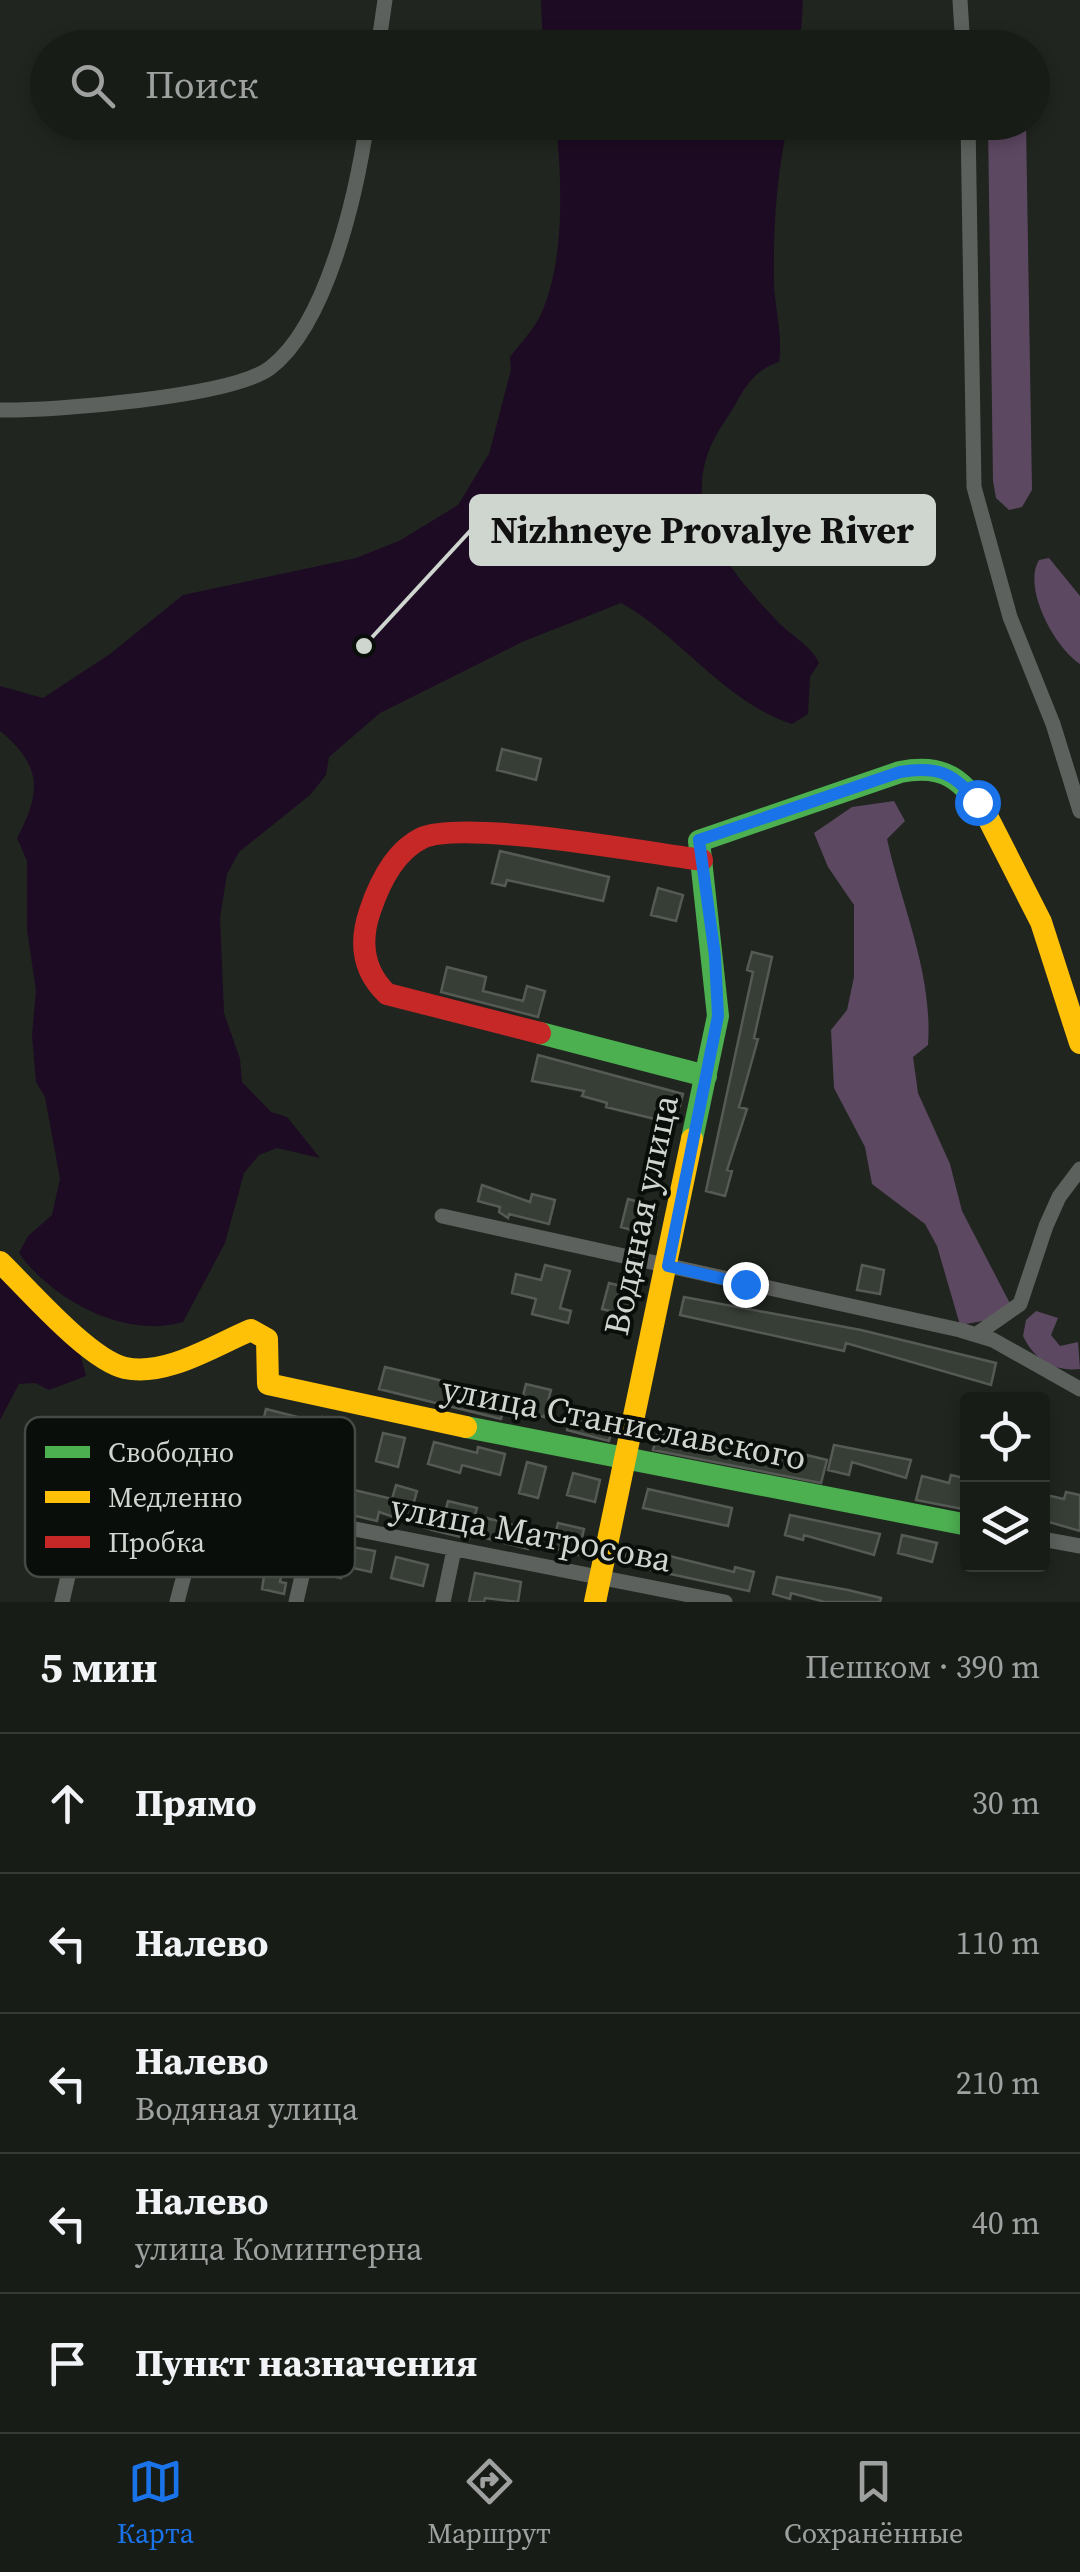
<!DOCTYPE html>
<html lang="ru">
<head>
<meta charset="utf-8">
<style>
	body { margin:0; font-family:"Source Serif 4",serif; background:#212520; color:#f1f3f6 }
	.controls { position:absolute; right:30px; bottom:30px; display:grid; overflow:hidden; border-radius:10px; box-shadow:0 5px 15px #0003 }
	.controls button { width:90px; height:90px; display:grid; place-items:center; padding:0; border:0; border-bottom:2px solid #363a36; background:#181c17; color:#f1f3f6; font:50px sans-serif }
	.stop { position:absolute; width:30px; height:30px; margin:-22px; border:8px solid #1a73e8; border-radius:50%; background:#fff }
	.stop.end { background:#1a73e8; border-color:#fff; box-shadow:0 2px 10px #0008 }
	.list { margin:0; padding:0; list-style:none }
	h2 { display:flex; justify-content:space-between; align-items:center; height:130px; margin:0; padding:0 40px; font-size:42px }
	h2 small { font-size:32px; font-weight:400; color:#9fa1a1 }
	.list li { display:grid; grid-template-columns:65px 1fr auto; gap:30px; align-items:center; box-sizing:border-box; height:140px; padding:0 40px; border-top:2px solid #363a36 }
	.list b { display:block; font-size:38px; white-space:nowrap }
	.list p { margin:0; font-size:32px; white-space:nowrap; color:#9fa1a1 }
	.list em { font-size:32px; font-style:normal; color:#9fa1a1 }
	.icon { flex:none; width:55px; height:55px; fill:none; stroke:currentColor; stroke-width:2; stroke-linecap:round; stroke-linejoin:round }
	.map { position:relative; flex:none; width:1080px; height:1602px; overflow:hidden }
	.search { position:absolute; background:#181c17; box-shadow:0 5px 15px #0003; left:30px; right:30px; top:30px; height:110px; display:flex; align-items:center; gap:25px; box-sizing:border-box; padding:0 35px; border-radius:55px; color:#9fa1a1; font-size:38px }
	.sheet { height:830px; background:#181c17 }
	nav { display:flex; justify-content:space-around; align-items:center; box-sizing:border-box; height:140px; border-top:2px solid #363a36; background:#181c17; font-size:28px; color:#9fa1a1 }
	nav a { display:grid; justify-items:center; gap:5px }
	nav .on { color:#1a73e8 }
	.map>svg:first-child { display:block }
	.forest { fill:#5d4862 }
	.water { fill:#1d0b23 }
	.building { fill:#363e35; stroke:#565a55; stroke-width:2.5 }
	.lines { fill:none; stroke-linecap:round; stroke-linejoin:round }
	.street { stroke:#5d615d; stroke-width:15 }
	.fast { stroke:#4caf50; stroke-width:22 }
	.slow { stroke:#ffc107; stroke-width:22 }
	.jam { stroke:#c62828; stroke-width:22 }
	.route { stroke:#1a73e8; stroke-width:12 }
	.labels { text-anchor:middle; dominant-baseline:central; stroke-width:8; stroke-linejoin:round; paint-order:stroke }
	.street-label { font-size:35px; fill:#cfd5cf; stroke:#0a0e0a }
	.key { fill:#0a0e0a; stroke:#454a45; stroke-width:2.5 }
	.key-label { font-size:28px; fill:#cfd5cf }
	.leader { fill:none; stroke:#cfd5cf; stroke-width:4 }
	.callout-dot { fill:#cfd5cf; stroke:#0a0e0a; stroke-width:4 }
	.callout { fill:#cfd5cf; stroke:#cfd5cf; stroke-width:4 }
	.callout-label { font-size:38px; text-anchor:middle; font-weight:bold; fill:#111 }
</style>
</head>
<body>
<div class="map">
<svg width="1080" height="1602" viewBox="0 0 1080 1602">
	<rect width="100%" height="100%" fill="#20251f"/>
	<path class="forest" d="M988 123H1026L1032 490 1022 507 1009 510 996 498 993 481Z
		M1049 558 1080 596V664C1055 648 1022 588 1039 560Z
		M894 801 905 821 887 839C902 907 933 974 928 1045L913 1057 918 1093 950 1164 962 1211 1016 1315 960 1325 937 1246 925 1224 872 1184 865 1147 834 1088 831 1030 847 1010 854 977V905L828 867 814 833 852 807Z
		M1036 1311 1058 1318 1051 1335 1060 1346 1078 1342 1080 1369C1053 1372 1034 1359 1023 1336L1026 1320Z"/>
	<path class="water" d="M541 0H803L800 47H543Z
		M556 123H798L786 133C776 180 773 235 774 283 775 310 783 336 779 362 747 373 743 395 725 421 671 498 721 562 777 621 791 636 810 644 819 663L810 677 808 714 792 724C723 701 681 636 621 603L522 642 380 713 329 757 326 775 310 795 239 852 227 874 220 918 224 1013 240 1059 242 1082 271 1112 287 1117 320 1158 277 1148 259 1155 244 1173 225 1243 183 1322C126 1339 53 1301 19 1253L28 1236 52 1215 60 1179 45 1097 36 1082 32 1035 36 991 27 929V861L17 838C41 793 43 766 0 731V686L43 698 110 654 183 595 356 558 399 541 458 505 489 454 511 370 510 357C521 342 534 330 542 312 565 258 562 181 556 123Z
		M0 1278 79 1349 86 1376 49 1390 35 1383 19 1384 0 1420Z"/>
	<path class="building" d="M502 749 541 759 536 780 497 770Z
		M500 851 609 877 603 901 507 880 505 886 492 883Z
		M658 888 683 895 676 921 651 915Z
		M752 952 772 957 754 1038 758 1039 739 1107 747 1109 727 1170 732 1171 725 1196 706 1191 753 972 747 970Z
		M447 967 486 977 483 991 523 1001 527 986 545 991 538 1017 441 992Z
		M538 1055 683 1094 675 1124 606 1107 607 1103 582 1096 584 1091 532 1081Z
		M482 1185 530 1202 532 1194 555 1200 549 1224 509 1214 508 1218 499 1212 500 1207 478 1201Z
		M628 1199 658 1207 651 1235 621 1227Z
		M545 1265 570 1271 560 1308 571 1311 568 1323 532 1314 536 1299 512 1293 516 1274 541 1280Z
		M862 1265 884 1270 880 1294 857 1290Z
		M609 1283 633 1289 626 1315 602 1309Z
		M684 1297 861 1330 996 1363 991 1385 846 1343 844 1351 680 1315Z
		M385 1367 522 1400 526 1384 551 1390 544 1417 504 1407 501 1419 379 1389Z
		M573 1408 614 1422 609 1441 567 1430Z
		M266 1409 321 1423 322 1417 347 1424 339 1457 314 1450 316 1442 277 1432 266 1494 226 1482 230 1463 237 1465 245 1434 259 1438Z
		M383 1433 405 1438 398 1467 376 1461Z
		M658 1433 744 1452 746 1444 806 1461 807 1455 827 1460 821 1483 653 1450Z
		M434 1442 477 1453 478 1447 505 1454 500 1475 462 1465 460 1473 428 1464Z
		M834 1445 911 1460 906 1478 852 1462 849 1475 828 1470Z
		M527 1462 546 1467 538 1498 519 1493Z
		M573 1473 600 1480 595 1502 567 1495Z
		M951 1475 968 1479 963 1509 916 1500 922 1476 949 1483Z
		M319 1476 330 1479 329 1484 392 1499 396 1485 417 1491 412 1509 444 1517 448 1501 477 1508 475 1515 533 1530 528 1549 470 1534 469 1539 432 1530 379 1512 377 1521 289 1500 292 1488 314 1493Z
		M648 1489 732 1508 728 1526 643 1508Z
		M1066 1492 1080 1495V1531L1042 1520V1494L1064 1499Z
		M790 1515 880 1534 874 1555 804 1535 803 1540 785 1535Z
		M558 1523 584 1529 578 1555 552 1548Z
		M237 1528 289 1536 280 1582 286 1583 284 1594 262 1589 268 1550 235 1547Z
		M902 1535 937 1543 932 1562 898 1553Z
		M330 1543 375 1551 371 1572 344 1566 341 1578 323 1574Z
		M629 1546 734 1572 735 1567 754 1572 749 1591 624 1564Z
		M396 1557 428 1565 423 1586 391 1578Z
		M475 1573 521 1582 518 1602 485 1598 484 1602H469Z
		M777 1577 848 1590 881 1598 880 1602H825L791 1593 790 1599 773 1594Z"/>
	<g class="lines">
		<path class="street" d="M960 0 963 48
			M378 48 385 0
			M968 122 974 487 1010 617 1053 724 1080 811
			M0 410C53 411 231 397 270 368 328 324 357 191 367 122
			M442 1216 960 1330 993 1340 1080 1389
			M977 1334 1020 1304 1046 1226 1059 1197 1080 1169
			M1042 1539 1080 1546
			M62 1602 91 1477 725 1602
			M177 1602 205 1496
			M296 1602 315 1520
			M443 1602 454 1550"/>
		<path class="fast" d="M540 1033 706 1076
			M692 1139 718 1016 699 841 900 772C945 763 963 780 987 816
			M466 1427 968 1525"/>
		<path class="slow" d="M987 816 1041 922 1080 1043
			M0 1262C28 1289 89 1360 125 1368 166 1377 215 1345 251 1330L267 1339 268 1384 466 1427
			M595 1602 692 1139"/>
		<path class="jam" d="M540 1033 387 994C363 971 359 943 370 911 379 884 395 851 422 838 463 819 648 853 702 860"/>
	</g>
	<g class="lines">
		<path class="route" d="M745 1284 668 1266 718 1016 715 956 699 840 900 772C937 766 954 772 977 802"/>
	</g>
	<g class="labels">
		<g class="street-label">
			<text transform="translate(641 1215) rotate(-78)">Водяная улица</text>
			<text transform="translate(624 1423) rotate(11)">улица Станиславского</text>
			<text transform="translate(531 1533) rotate(11)">улица Матросова</text>
		</g>
	</g>
	<rect x="25" y="1417" width="330" height="160" rx="15" class="key"/>
	<rect x="45" y="1446" width="45" height="12" fill="#4caf50"/>
	<rect x="45" y="1491" width="45" height="12" fill="#ffc107"/>
	<rect x="45" y="1536" width="45" height="12" fill="#c62828"/>
	<g class="key-label">
		<text x="108" y="1462">Свободно</text>
		<text x="108" y="1507">Медленно</text>
		<text x="108" y="1552">Пробка</text>
	</g>
	<path class="leader" d="M364 646L471 530"/>
	<circle class="callout-dot" cx="364" cy="646" r="10"/>
	<rect class="callout" x="471" y="496" width="463" height="68" rx="10"/>
	<g class="callout-label">
		<text x="702" y="543">Nizhneye Provalye River</text>
	</g>
</svg>
<div class="controls">
<button><svg class="icon" aria-label="locate" viewBox="0 0 24 24"><circle cx="12" cy="12" r="6"/><path d="M12 2v4M12 18v4M2 12h4M18 12h4"/></svg></button>
<button><svg class="icon" aria-label="layers" viewBox="0 0 24 24"><path d="M12 4l9 5-9 5-9-5zM3 14l9 5 9-5"/></svg></button>
</div>
<div class="stop" style="left:977px;top:802px"></div>
<div class="stop end" style="left:745px;top:1284px"></div>
<div class="search"><svg class="icon" aria-label="search" viewBox="0 0 24 24"><circle cx="10" cy="10" r="6"/><path d="M15 15l6 6"/></svg>Поиск</div>
</div>
<section class="sheet">
<h2>5 мин<small>Пешком · 390 m</small></h2>
<ul class="list">
<li><svg class="icon" aria-label="ahead" viewBox="0 0 24 24"><path d="M12 20V5M6 11l6-6 6 6"/></svg><div><b>Прямо</b></div><em>30 m</em></li>
<li><svg class="icon" aria-label="left" viewBox="0 0 24 24"><path d="M17 20v-9H6M10 6l-5 5 5 5"/></svg><div><b>Налево</b></div><em>110 m</em></li>
<li><svg class="icon" aria-label="left" viewBox="0 0 24 24"><path d="M17 20v-9H6M10 6l-5 5 5 5"/></svg><div><b>Налево</b><p>Водяная улица</p></div><em>210 m</em></li>
<li><svg class="icon" aria-label="left" viewBox="0 0 24 24"><path d="M17 20v-9H6M10 6l-5 5 5 5"/></svg><div><b>Налево</b><p>улица Коминтерна</p></div><em>40 m</em></li>
<li><svg class="icon" aria-label="arrive" viewBox="0 0 24 24"><path d="M6 21V4h12l-3 4 3 4H6"/></svg><div><b>Пункт назначения</b></div></li>
</ul>
</section>
<nav>
<a class="on"><svg class="icon" aria-label="map" viewBox="0 0 24 24"><path d="M3 6l6-2 6 2 6-2v14l-6 2-6-2-6 2zM9 4v14M15 6v14"/></svg>Карта</a>
<a><svg class="icon" aria-label="directions" viewBox="0 0 24 24"><path d="M12 3l9 9-9 9-9-9zM9 14v-3h6M13 9l2 2-2 2"/></svg>Маршрут</a>
<a><svg class="icon" aria-label="saved" viewBox="0 0 24 24"><path d="M7 4h10v16l-5-4-5 4z"/></svg>Сохранённые</a>
</nav>
</body>
</html>
